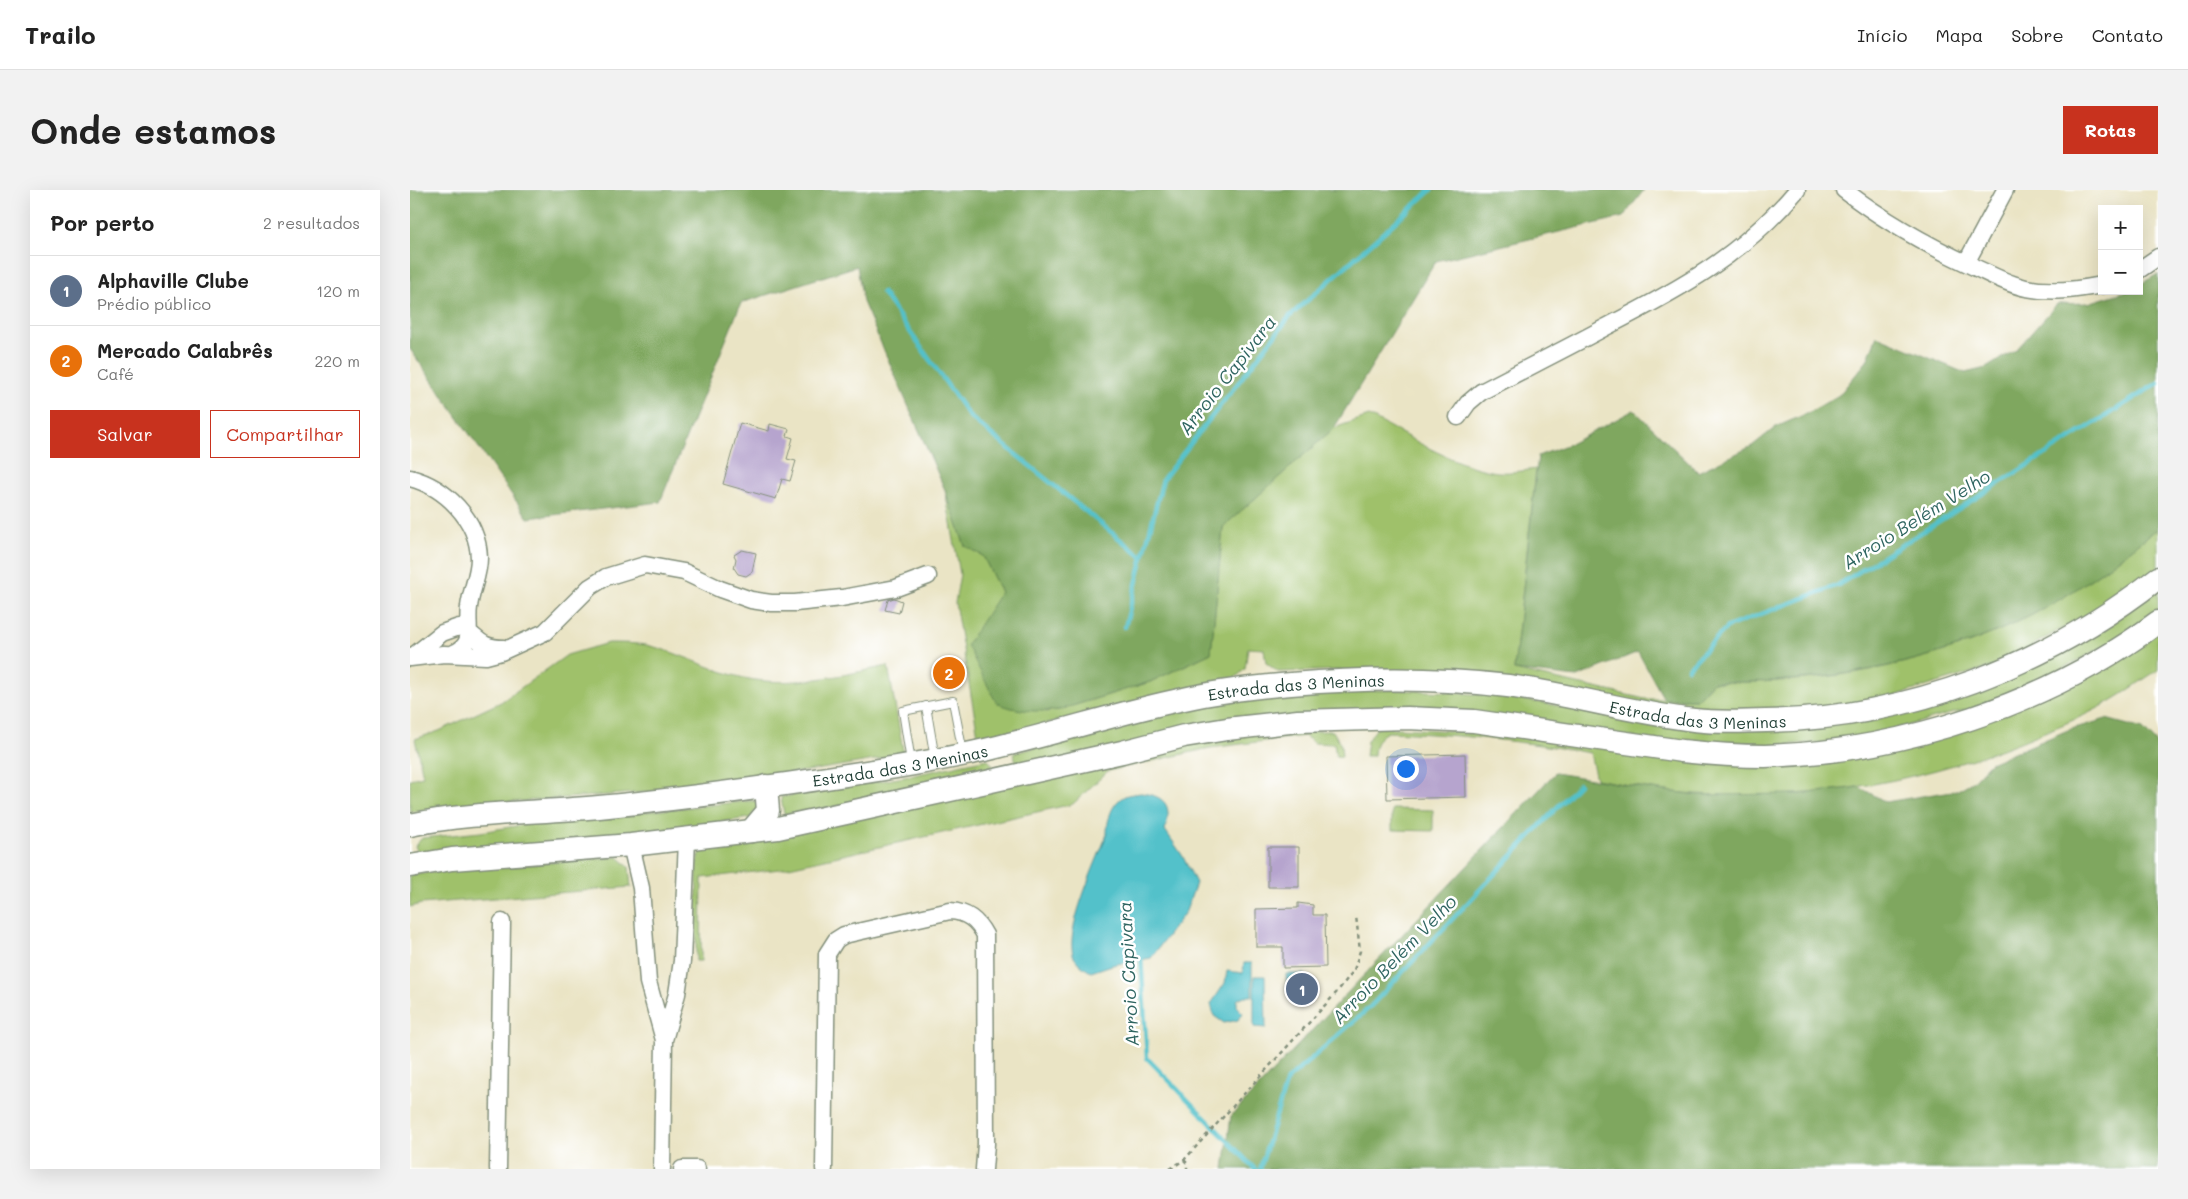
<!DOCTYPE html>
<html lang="pt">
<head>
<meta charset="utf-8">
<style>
	body { margin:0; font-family:Mali,sans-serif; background:#f2f2f2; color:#222 }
	.controls { position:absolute; right:15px; top:15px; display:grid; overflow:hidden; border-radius:0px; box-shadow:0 5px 20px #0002 }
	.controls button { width:45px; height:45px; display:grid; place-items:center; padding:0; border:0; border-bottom:1px solid #e0e0e0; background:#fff; color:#222; font:25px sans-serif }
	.you { position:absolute; left:995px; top:578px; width:18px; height:18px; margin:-12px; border:4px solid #fff; border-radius:50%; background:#1a73e8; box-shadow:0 0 0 8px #1a73e833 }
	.badge { display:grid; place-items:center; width:32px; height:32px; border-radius:50%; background:#c8321e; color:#fff; font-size:16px; font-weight:700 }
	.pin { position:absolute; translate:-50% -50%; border:2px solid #fff; box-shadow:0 1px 5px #0006 }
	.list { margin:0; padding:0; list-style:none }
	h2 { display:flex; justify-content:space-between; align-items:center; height:65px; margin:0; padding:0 20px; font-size:21px }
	h2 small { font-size:16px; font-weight:400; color:#767676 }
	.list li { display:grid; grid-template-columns:32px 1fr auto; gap:15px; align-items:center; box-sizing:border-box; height:70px; padding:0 20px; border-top:1px solid #e0e0e0 }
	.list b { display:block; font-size:19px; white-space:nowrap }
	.list p { margin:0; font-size:16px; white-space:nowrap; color:#767676 }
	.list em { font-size:16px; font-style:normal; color:#767676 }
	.actions { display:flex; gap:10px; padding:15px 20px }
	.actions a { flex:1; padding:11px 0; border:1px solid #c8321e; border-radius:0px; text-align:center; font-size:18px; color:#c8321e }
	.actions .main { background:#c8321e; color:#fff }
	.map { position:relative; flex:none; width:1748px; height:979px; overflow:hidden; border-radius:0px }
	header { display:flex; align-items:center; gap:30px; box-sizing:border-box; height:70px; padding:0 25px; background:#fff; border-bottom:1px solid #e0e0e0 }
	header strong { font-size:24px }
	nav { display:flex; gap:28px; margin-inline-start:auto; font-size:18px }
	.intro { display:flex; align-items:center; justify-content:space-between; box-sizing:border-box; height:120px; padding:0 30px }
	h1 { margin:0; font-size:35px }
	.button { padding:12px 22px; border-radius:0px; background:#c8321e; color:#fff; font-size:18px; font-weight:700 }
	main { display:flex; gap:30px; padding:0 30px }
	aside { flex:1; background:#fff; border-radius:0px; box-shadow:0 5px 20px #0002 }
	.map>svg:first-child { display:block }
	.green { fill:#9fc16a; stroke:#5f7f4f }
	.forest { fill:#7fa75e; stroke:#4f7249 }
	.water { fill:#53c1ca; stroke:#397f7f }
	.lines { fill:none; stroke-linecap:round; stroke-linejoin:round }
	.stream { stroke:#53c1ca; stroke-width:4.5 }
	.building { fill:#b6a4ce }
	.lane-casing { stroke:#84907c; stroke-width:10 }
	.street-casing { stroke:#84907c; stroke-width:19 }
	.secondary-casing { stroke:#84907c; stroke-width:25 }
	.path { stroke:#84907c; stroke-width:2.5; stroke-dasharray:4 4; stroke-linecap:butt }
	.lane { stroke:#fff; stroke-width:8 }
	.street { stroke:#fff; stroke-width:16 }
	.secondary { stroke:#fff; stroke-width:22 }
	.labels { text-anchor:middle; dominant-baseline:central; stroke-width:5; stroke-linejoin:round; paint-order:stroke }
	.street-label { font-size:16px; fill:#1f3d34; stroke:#fff }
	.water-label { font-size:18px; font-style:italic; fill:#2f6561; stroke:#fff }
</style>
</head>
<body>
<header>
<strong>Trailo</strong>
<nav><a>Início</a><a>Mapa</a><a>Sobre</a><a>Contato</a></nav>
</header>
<div class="intro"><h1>Onde estamos</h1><a class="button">Rotas</a></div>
<main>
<aside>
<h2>Por perto<small>2 resultados</small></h2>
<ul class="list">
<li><span class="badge" style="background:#5c6f8a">1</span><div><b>Alphaville Clube</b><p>Prédio público</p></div><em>120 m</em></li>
<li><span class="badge" style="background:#e8710a">2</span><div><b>Mercado Calabrês</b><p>Café</p></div><em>220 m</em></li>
</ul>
<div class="actions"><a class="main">Salvar</a><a>Compartilhar</a></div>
</aside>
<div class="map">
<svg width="1748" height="979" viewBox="0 0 1748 979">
	<rect width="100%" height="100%" fill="#fff"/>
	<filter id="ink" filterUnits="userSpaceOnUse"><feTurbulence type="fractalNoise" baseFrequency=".02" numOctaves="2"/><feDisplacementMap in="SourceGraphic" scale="10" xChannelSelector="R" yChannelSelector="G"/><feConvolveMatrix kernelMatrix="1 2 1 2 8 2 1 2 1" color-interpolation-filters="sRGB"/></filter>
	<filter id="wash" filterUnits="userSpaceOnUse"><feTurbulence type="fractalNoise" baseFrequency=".0096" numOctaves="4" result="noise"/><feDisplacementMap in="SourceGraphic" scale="20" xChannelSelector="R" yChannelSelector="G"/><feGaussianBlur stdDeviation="1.12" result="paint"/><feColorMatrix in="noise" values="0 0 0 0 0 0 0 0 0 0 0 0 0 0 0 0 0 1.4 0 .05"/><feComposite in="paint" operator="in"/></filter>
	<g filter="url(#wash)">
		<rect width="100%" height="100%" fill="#eae4c5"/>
		<path class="green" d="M959 226C997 245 1038 273 1081 281 1095 284 1112 281 1126 279L1104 480 1235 509H1287L1303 492C1413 495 1521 476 1620 426 1666 403 1708 370 1748 338V380L1727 396 1590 474 1458 514 1304 524 966 479 868 482 856 473 854 459 838 458 835 479 823 490 688 520 569 551 545 413 550 384 535 300 555 356 573 366 591 402 635 522 649 520 740 492 801 463 813 337 924 238Z
			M1748 398V422L1717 444 1595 509 1441 551 1310 558 996 519 607 578 604 563 777 519 838 509 905 501 985 500 1042 502 1101 508 1256 533 1487 522Z
			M1748 440V480C1732 490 1717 502 1701 511 1679 524 1655 534 1632 543 1523 590 1406 612 1287 604 1253 602 1220 595 1186 589L1180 563C1113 551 1046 544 978 542 968 546 964 555 964 566H955L957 551 968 537 1455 563Z
			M198 453C211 453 223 453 236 455 269 462 300 480 334 488 381 498 432 485 478 476L494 565 411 579 239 602 73 614 0 622V589L13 586 5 549 29 541 91 512 157 465Z
			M923 541 931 555 932 567 926 566 924 554 904 553 895 546 800 558 698 581 663 614 370 679 292 688 291 771H286L287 671 291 662 298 656 839 542Z
			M577 569 582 574 583 582 435 615 374 624 371 607 495 587Z
			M338 611H345L350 615 340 628 265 638 210 651 9 664 5 656 12 648 71 642 117 634Z
			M982 619 1023 620V641L982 640Z
			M208 667 219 677 221 697 11 714 0 717V684Z"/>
		<path class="forest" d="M0 0H1234L1213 27 1026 71 924 238 813 337 801 463 740 492 649 520C630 522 603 522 586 512L557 455 591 402 573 366 555 356 535 300 453 112 447 76 331 113 250 312 118 328 0 159Z
			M1748 84V338C1708 370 1666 403 1620 426 1521 476 1413 494 1303 492L1287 509H1254L1228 462 1167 487 1104 480 1128 266 1162 253 1224 220 1288 282 1342 256 1366 237 1398 223 1429 205 1457 171 1467 146 1555 183 1576 178 1607 159 1647 114 1678 113 1717 101H1729V95Z
			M1696 529 1733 539 1748 554V979H814L821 926 1145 583 1248 600 1288 605 1391 604 1449 597 1476 612 1548 600 1562 592 1580 573 1658 540Z"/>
		<path class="water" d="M731 603C755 606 763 615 755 640L772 665 786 693 776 721 741 768 702 775 681 782C675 779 668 774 664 767 653 742 687 671 697 644 697 631 701 613 715 606 719 604 726 604 731 603Z
			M834 773H842V806H834L827 810V817L833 823 828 830 814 833 804 826 801 814 815 793 817 781 833 783Z
			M876 784H894L892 796 884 802H877Z
			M844 786H855L856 838 844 837Z"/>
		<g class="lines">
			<path class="stream" d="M472 102 560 227 733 368
				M715 437 753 289 880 126 1021 0
				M1278 478 1317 437 1428 395 1748 193
				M731 765 737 868 845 979
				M850 979 877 890 959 818 1169 594"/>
		</g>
		<g id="blocks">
			<path class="building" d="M330 233 359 241 360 234 379 239 377 246 383 248 377 269 386 271 380 291 372 289 366 309 313 294Z
				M332 360 346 363 342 382 336 386 328 384 324 378 326 369 324 365Z
				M484 408 492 411 489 423 475 420 478 410Z
				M1055 564 1056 607 977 609 976 566Z
				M858 657H889V697H858Z
				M888 713 903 715V725H915L916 777 873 778V757H846V719L888 718Z"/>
		</g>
	</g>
	<g filter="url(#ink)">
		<use href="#blocks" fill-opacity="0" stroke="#84907c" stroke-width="1"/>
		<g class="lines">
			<g class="lane-casing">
				<path id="lane" d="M516 516 525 569
					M501 572 493 521 543 511 553 563"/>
			</g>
			<g class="street-casing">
				<path id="street" d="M1434 0C1474 31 1517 55 1562 76 1580 84 1597 94 1616 98 1641 103 1666 100 1692 95
					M1556 73 1595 0
					M1729 80 1748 67
					M1048 227 1058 213 1071 202C1113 180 1155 159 1196 137 1270 99 1333 65 1387 0
					M0 288C35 297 68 329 69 368 69 385 61 400 59 417 56 436 66 454 44 463
					M2 467 32 443 49 437C68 444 66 458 94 458
					M0 468 34 464 76 466 91 462 135 442 180 397 196 387 235 375 274 382 310 399 341 410 361 413H385L432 408 486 398 518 386
					M221 655 231 698 238 792 254 850
					M88 979 92 732
					M252 979 254 850 267 804 272 771 277 649
					M272 979H287
					M414 979 417 764 426 750 434 745 540 721C557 722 567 730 575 745L576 954 574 979"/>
			</g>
			<g class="secondary-casing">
				<g id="secondary">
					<path id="s1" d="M0 635C60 622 127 623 189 617 284 608 380 594 475 579 516 572 559 565 599 554 657 540 715 521 774 509 809 501 845 497 881 494 952 488 1026 487 1098 496 1160 504 1221 523 1284 530 1308 533 1332 532 1356 531 1499 528 1635 476 1748 388"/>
					<path d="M341 641 358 621 356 596"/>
					<path d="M0 676 42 669 221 655 368 638 712 562 774 546 817 539 888 531 997 528 1064 531 1272 561C1300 564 1328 566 1355 566 1492 562 1638 514 1748 432"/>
				</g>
			</g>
			<path class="path" d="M774 970 777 973V979
				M760 979 774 970 927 802 944 780 950 761 946 726"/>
			<use href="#lane" class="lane"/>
			<use href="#street" class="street"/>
			<use href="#secondary" class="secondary"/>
		</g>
	</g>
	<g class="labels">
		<g class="street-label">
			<text stroke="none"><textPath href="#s1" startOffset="899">Estrada das 3 Meninas</textPath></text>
			<text stroke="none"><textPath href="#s1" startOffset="1304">Estrada das 3 Meninas</textPath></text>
			<text stroke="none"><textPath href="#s1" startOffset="494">Estrada das 3 Meninas</textPath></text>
		</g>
		<g class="water-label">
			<text transform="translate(817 185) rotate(-52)">Arroio Capivara</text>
			<text transform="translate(1506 329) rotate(-32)">Arroio Belém Velho</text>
			<text transform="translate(984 769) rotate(-46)">Arroio Belém Velho</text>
			<text transform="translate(718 784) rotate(-93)">Arroio Capivara</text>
		</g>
	</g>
</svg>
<div class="controls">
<button>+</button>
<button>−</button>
</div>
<div class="you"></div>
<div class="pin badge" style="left:892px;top:799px;background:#5c6f8a">1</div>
<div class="pin badge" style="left:539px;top:483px;background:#e8710a">2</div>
</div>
</main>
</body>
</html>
